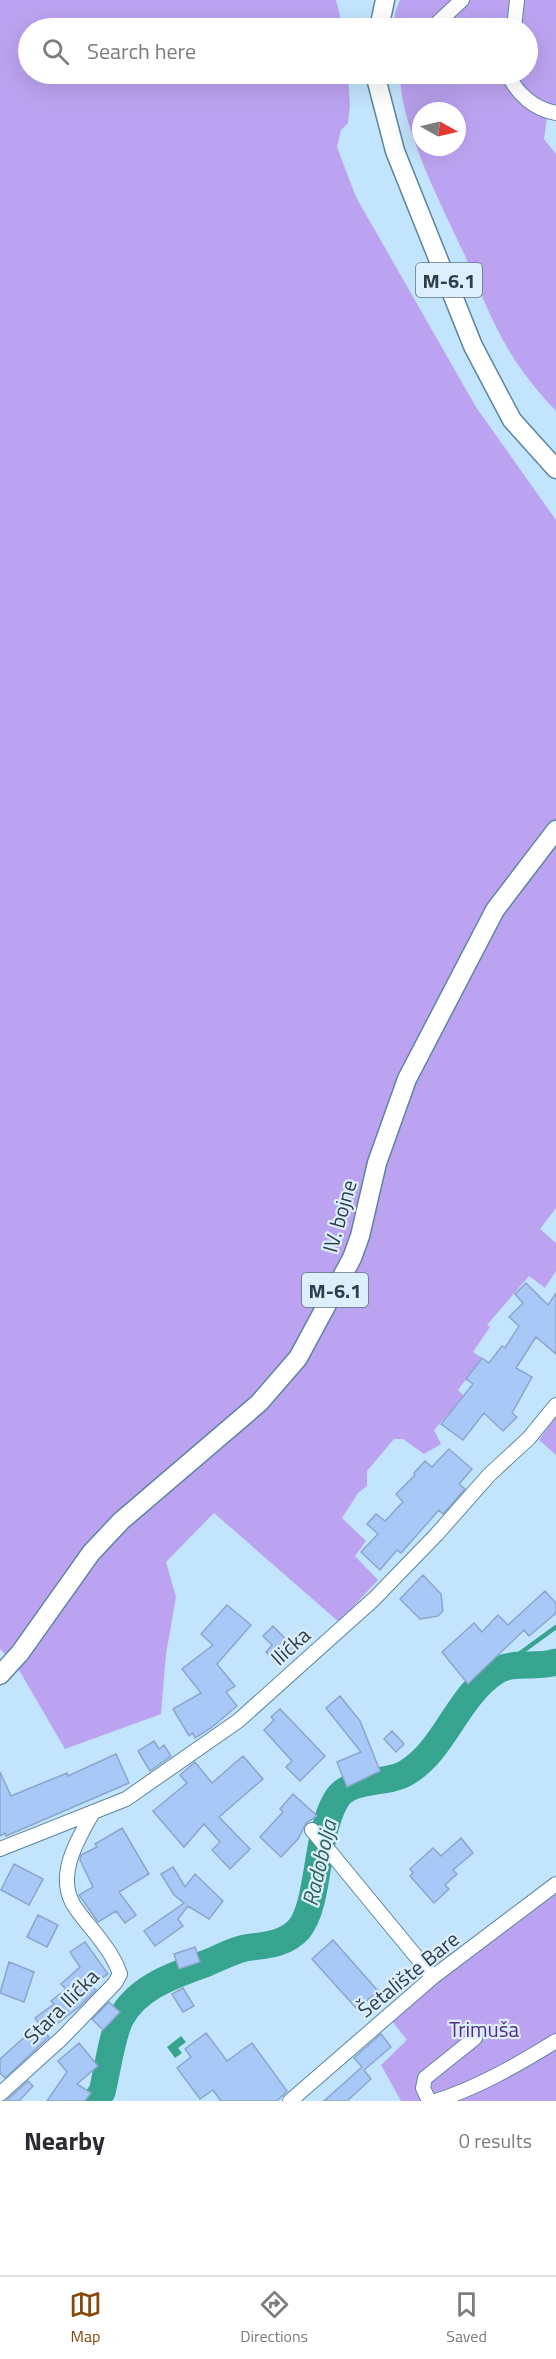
<!DOCTYPE html>
<html lang="en">
<head>
<meta charset="utf-8">
<style>
	body { margin:0; font-family:"Titillium Web",sans-serif; background:#f7f7f7; color:#2b2b33 }
	.compass { position:absolute; left:412px; top:102px; width:54px; height:54px; border-radius:50%; background:#fff; box-shadow:0 6px 24px #0002; rotate:98deg }
	.list { margin:0; padding:0; list-style:none }
	h2 { display:flex; justify-content:space-between; align-items:center; height:78px; margin:0; padding:0 24px; font-size:26px }
	h2 small { font-size:20px; font-weight:400; color:#7c7c81 }
	.icon { flex:none; width:33px; height:33px; fill:none; stroke:currentColor; stroke-width:2; stroke-linecap:round; stroke-linejoin:round }
	.map { position:relative; flex:none; width:556px; height:2101px; overflow:hidden }
	.search { position:absolute; background:#fff; box-shadow:0 6px 24px #0002; left:18px; right:18px; top:18px; height:66px; display:flex; align-items:center; gap:15px; box-sizing:border-box; padding:0 21px; border-radius:33px; color:#7c7c81; font-size:22px }
	.sheet { height:174px; background:#fff }
	nav { display:flex; justify-content:space-around; align-items:center; box-sizing:border-box; height:84px; border-top:2px solid #e1e1e2; background:#fff; font-size:16px; color:#7c7c81 }
	nav a { display:grid; justify-items:center; gap:3px }
	nav .on { color:#864909 }
	.map>svg:first-child { display:block }
	.green { fill:#bca3f1; fill-rule:evenodd }
	.water { fill:#37a490 }
	.lines { fill:none; stroke-linecap:round; stroke-linejoin:round }
	.stream { stroke:#37a490; stroke-width:4.5 }
	.river { stroke:#37a490; stroke-width:27 }
	.building { fill:#a8c8f8; stroke:#8ca5cb; stroke-width:1.5 }
	.minor-casing { stroke:#5c85a1; stroke-width:16 }
	.major-casing { stroke:#5c85a1; stroke-width:21 }
	.minor { stroke:#fff; stroke-width:14 }
	.major { stroke:#fff; stroke-width:18 }
	.labels { text-anchor:middle; dominant-baseline:central; stroke-width:4.5; stroke-linejoin:round; paint-order:stroke }
	.shield { fill:#deeffc; stroke:#627480; stroke-width:1.5 }
	.shield-label { font-size:20px; font-weight:bold; fill:#2d3f4b }
	.street-label { font-size:21px; fill:#2d3f4b; stroke:#deeffc }
	.park-label { font-size:21px; fill:#552a8f; stroke:#deeffc }
	.water-label { font-size:22px; font-style:italic; fill:#296257; stroke:#deeffc }
</style>
</head>
<body>
<div class="map">
<svg width="556" height="2101" viewBox="0 0 556 2101">
	<rect width="100%" height="100%" fill="#c2e5fd"/>
	<path class="green" d="M0 0H336L343 28H28V74H348L350 105 348 123 341 130 337 147 356 197 476 407 556 520V1208L540 1229 556 1243V1271L545 1288 529 1276 487 1325 490 1327 473 1352 482 1358 458 1390 464 1396 434 1430 441 1444 424 1454 403 1439H394L367 1471V1486L358 1493 342 1518 366 1541 355 1556 378 1580 339 1622 214 1513 166 1562 176 1597 166 1654 161 1714 65 1749 16 1665 0 1649Z
		M400 0H556V113L548 111 544 139 556 154V411C536 390 518 367 504 342 489 315 478 286 466 258 443 208 400 127 400 74H528V28H394L395 13ZM421 111H457V147H421Z
		M556 1417V1455L539 1440Z
		M556 1884V2101H401L381 2065 407 2040 388 2016Z"/>
	<path class="water" d="M181 2036 186 2042 178 2048 182 2053 175 2058 167 2047Z"/>
	<g class="lines">
		<path class="stream" d="M506 1669 519 1654 556 1627"/>
		<path class="river" d="M95 2101 102 2092C107 2073 112 2034 121 2018 138 1986 175 1975 207 1963 219 1958 232 1951 245 1948 264 1945 285 1945 299 1929 320 1904 315 1835 336 1800 349 1777 386 1785 406 1773 445 1750 456 1698 495 1672 512 1660 537 1669 556 1662"/>
	</g>
	<path class="building" d="M526 1283 548 1305 556 1293V1354L536 1337 516 1368 532 1377 512 1413 517 1417 503 1431 484 1413 463 1440 441 1424 473 1384 466 1379 482 1358 489 1363 502 1346 505 1348 519 1326 509 1317 523 1303 515 1294Z
		M449 1449 472 1469 459 1484 465 1489 443 1514 439 1510 401 1553 397 1550 380 1570 361 1552 378 1534 367 1524 376 1514 385 1521 403 1502 396 1494 415 1475 414 1473 425 1461 432 1467Z
		M423 1575 441 1594 443 1611 438 1616 420 1619 400 1599Z
		M545 1591 556 1603V1613L529 1636 524 1630 468 1684 442 1652 474 1623 482 1632 498 1615 508 1625Z
		M227 1605 251 1625 217 1664 235 1686 226 1692 237 1706 211 1728 195 1738 193 1733 189 1736 173 1709 201 1693 182 1669 213 1645 201 1634Z
		M273 1626 296 1650 279 1666 266 1652 272 1645 263 1636Z
		M340 1696 360 1721 380 1771 347 1787 337 1762 361 1752 326 1708Z
		M280 1709 325 1756 300 1781 286 1767 292 1761 264 1730 274 1720 271 1717Z
		M392 1731 404 1744 396 1752 384 1739Z
		M154 1741 159 1749 164 1745 171 1756 150 1771 138 1751Z
		M116 1754 129 1783 6 1836 5 1833 0 1836V1772L11 1796 67 1773 68 1776Z
		M243 1756 263 1779 219 1817 250 1849 230 1869 212 1850 220 1842 204 1824 184 1847 153 1811 187 1783 180 1775 195 1762 212 1783Z
		M293 1794 317 1816 306 1823 298 1839 281 1857 260 1837 283 1812 280 1809Z
		M122 1828 149 1874 119 1892 136 1915 125 1923 116 1911 98 1922 79 1895 93 1887 80 1860 81 1855 97 1847 95 1844Z
		M461 1838 473 1853 453 1870 457 1874 445 1885 449 1889 434 1903 410 1876 413 1873 410 1869 433 1848 441 1856Z
		M14 1864 43 1879 29 1905 1 1890Z
		M173 1867 185 1887 195 1874 223 1901 209 1919 188 1906 178 1919 183 1926 155 1946 144 1931 184 1903 174 1895 161 1874Z
		M38 1915 58 1925 47 1947 27 1937Z
		M333 1940 378 1991 357 2009 312 1959Z
		M85 1942 108 1974 91 1985 96 1990 79 2007 45 2033 49 2037 5 2078 0 2073V2059L38 2025 44 2031 35 2018 54 2004 51 2001 66 1989 61 1984 80 1967 70 1952Z
		M195 1947 200 1962 179 1969 174 1954Z
		M9 1962 34 1972 24 2002 0 1993Z
		M183 1988 194 2006 183 2012 172 1994Z
		M109 2002 120 2012 103 2030 92 2019Z
		M206 2033 227 2061 252 2043 287 2091 277 2101H221L213 2090 200 2099 177 2068 191 2057 185 2049Z
		M381 2034 391 2047 364 2070 371 2079 347 2101H324L362 2067 354 2058Z
		M79 2043 98 2066 77 2084 91 2093 85 2101H47L67 2072 58 2061Z
		M28 2081 33 2086 19 2101H6Z"/>
	<g class="lines">
		<g class="minor-casing">
			<path id="minor" d="M432 28 462 0
				M514 28 517 0
				M508 74C517 94 534 109 556 113
				M312 1830 433 1977
				M0 1849 126 1799 238 1721 374 1599 437 1534 489 1475 529 1438 556 1405
				M0 2094 62 2038 115 1983 120 1974C115 1958 105 1946 96 1934 88 1924 79 1914 73 1904 56 1874 78 1839 93 1812
				M290 2101 433 1977 556 1884
				M429 2101 423 2088 425 2078 475 2038
				M436 2101C479 2087 517 2065 556 2041"/>
		</g>
		<g class="major-casing">
			<path id="major" d="M379 28 385 0
				M375 74 395 151 473 346 512 420 556 469
				M0 1675 20 1653 91 1553 121 1521 259 1403 298 1358 352 1258 360 1236 377 1163 407 1079 495 910 556 830"/>
		</g>
		<use href="#minor" class="minor"/>
		<use href="#major" class="major"/>
	</g>
	<g class="labels">
		<g class="shield">
			<rect x="416" y="263" width="66" height="34" rx="4.5"/>
			<rect x="302" y="1273" width="66" height="34" rx="4.5"/>
		</g>
		<g class="shield-label">
			<text x="449" y="280">M-6.1</text>
			<text x="335" y="1290">M-6.1</text>
		</g>
		<g class="street-label">
			<text transform="translate(339 1216) rotate(-74)">IV. bojne</text>
			<text transform="translate(290 1646) rotate(-42)">Ilićka</text>
			<text transform="translate(408 1974) rotate(-39)">Šetalište Bare</text>
			<text transform="translate(61 2006) rotate(-45)">Stara Ilićka</text>
		</g>
		<g class="park-label">
			<text x="484" y="2029">Trimuša</text>
		</g>
		<g class="water-label">
			<text transform="translate(319 1863) rotate(-77)">Radobolja</text>
		</g>
	</g>
</svg>
<svg class="compass" viewBox="-18 -18 36 36"><path d="M0-13l5 13h-10z" fill="#e53935"/><path d="M0 13l5-13h-10z" fill="#7c7c81"/></svg>
<div class="search"><svg class="icon" aria-label="search" viewBox="0 0 24 24"><circle cx="10" cy="10" r="6"/><path d="M15 15l6 6"/></svg>Search here</div>
</div>
<section class="sheet">
<h2>Nearby<small>0 results</small></h2>
<ul class="list">
</ul>
</section>
<nav>
<a class="on"><svg class="icon" aria-label="map" viewBox="0 0 24 24"><path d="M3 6l6-2 6 2 6-2v14l-6 2-6-2-6 2zM9 4v14M15 6v14"/></svg>Map</a>
<a><svg class="icon" aria-label="directions" viewBox="0 0 24 24"><path d="M12 3l9 9-9 9-9-9zM9 14v-3h6M13 9l2 2-2 2"/></svg>Directions</a>
<a><svg class="icon" aria-label="saved" viewBox="0 0 24 24"><path d="M7 4h10v16l-5-4-5 4z"/></svg>Saved</a>
</nav>
</body>
</html>
